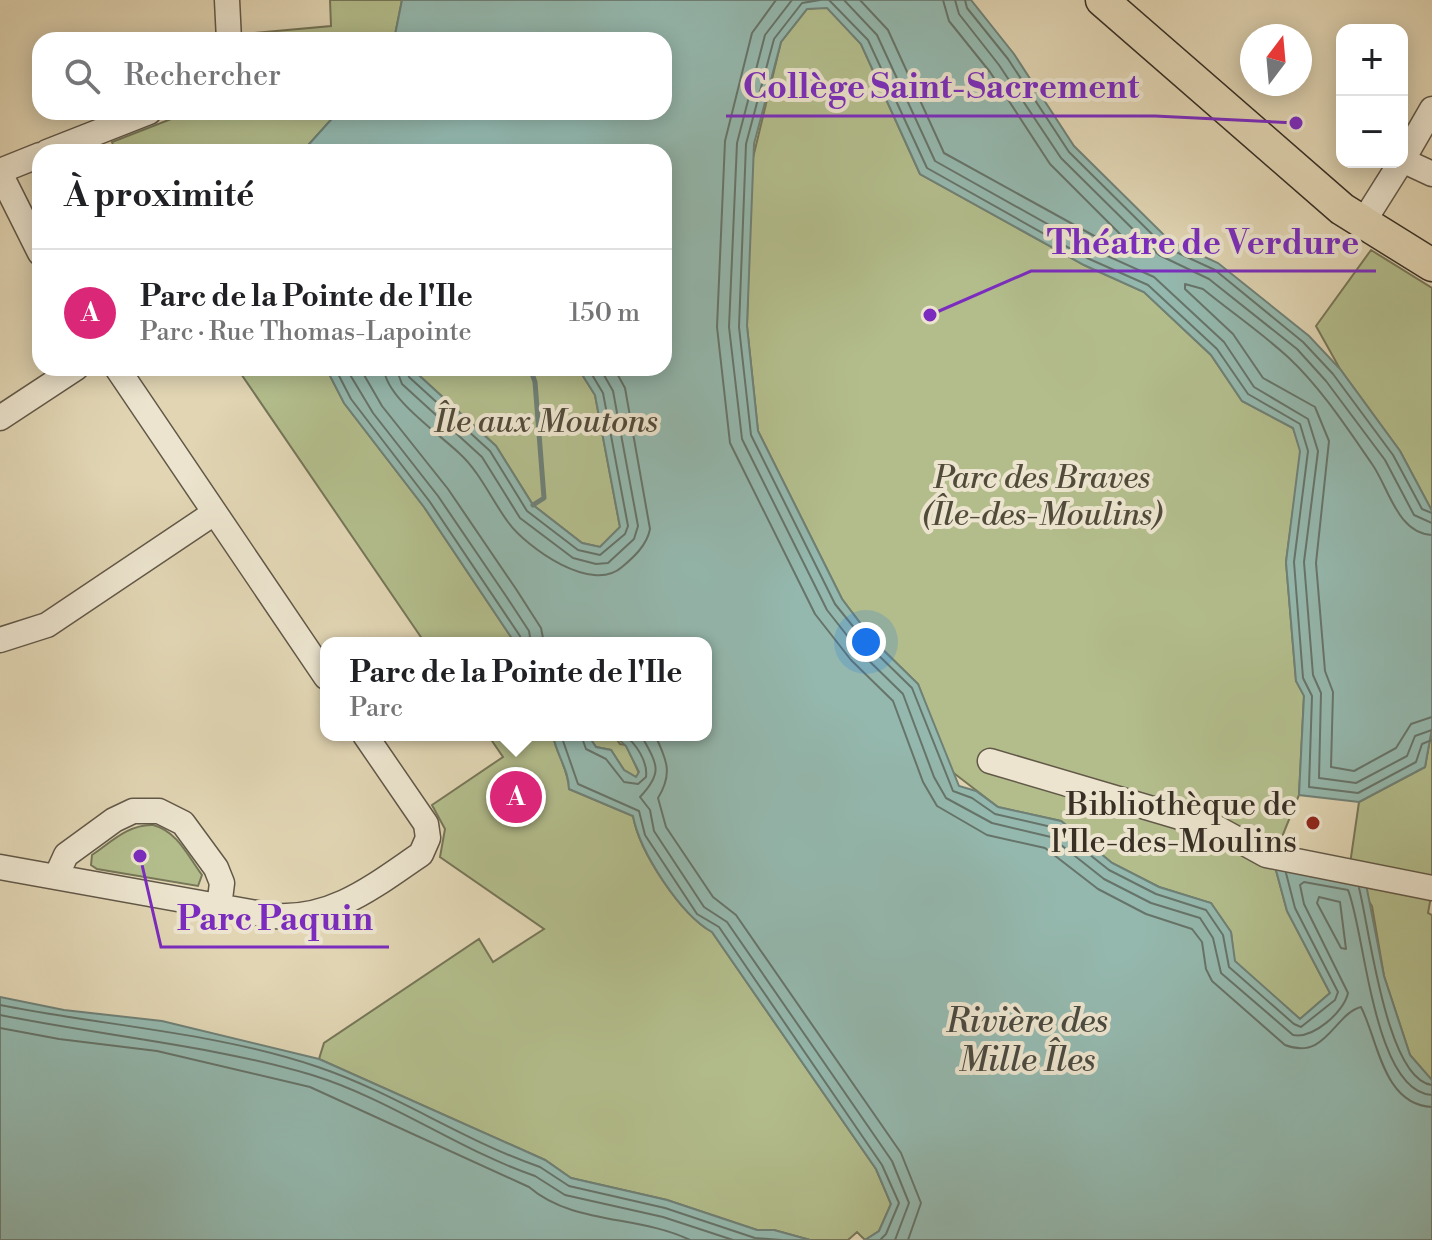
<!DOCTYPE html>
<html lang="fr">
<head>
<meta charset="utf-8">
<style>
	body { margin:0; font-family:"Libre Bodoni",serif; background:#f6f6f6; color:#202124 }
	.controls { position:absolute; right:24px; top:24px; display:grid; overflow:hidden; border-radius:16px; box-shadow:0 4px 20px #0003 }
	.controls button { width:72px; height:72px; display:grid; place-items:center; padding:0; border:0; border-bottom:2px solid #e0e0e0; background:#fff; color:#202124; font:40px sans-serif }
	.compass { position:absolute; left:1240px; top:24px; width:72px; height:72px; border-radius:50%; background:#fff; box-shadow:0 4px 20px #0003; rotate:16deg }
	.you { position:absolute; left:866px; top:642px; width:28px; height:28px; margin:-20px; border:6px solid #fff; border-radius:50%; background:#1a73e8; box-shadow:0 0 0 12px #1a73e833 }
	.badge { display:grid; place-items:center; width:52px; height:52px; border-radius:50%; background:#db2777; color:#fff; font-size:26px; font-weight:700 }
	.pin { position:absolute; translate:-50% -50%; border:4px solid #fff; box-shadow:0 2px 8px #0006 }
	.popup { position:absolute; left:320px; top:637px; width:392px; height:104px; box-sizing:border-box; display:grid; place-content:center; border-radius:16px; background:#fff; filter:drop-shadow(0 2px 6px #0005); font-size:26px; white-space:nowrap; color:#757577 }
	.popup b { font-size:30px; color:#202124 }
	.popup::after { content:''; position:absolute; left:50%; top:100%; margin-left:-16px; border:16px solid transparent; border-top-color:#fff }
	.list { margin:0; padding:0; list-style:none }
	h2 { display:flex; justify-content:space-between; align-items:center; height:104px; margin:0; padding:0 32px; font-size:34px }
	h2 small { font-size:26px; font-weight:400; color:#757577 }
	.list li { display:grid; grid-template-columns:52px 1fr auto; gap:24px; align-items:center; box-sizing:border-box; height:128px; padding:0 32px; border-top:2px solid #e0e0e0 }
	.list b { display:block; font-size:30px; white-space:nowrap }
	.list p { margin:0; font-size:26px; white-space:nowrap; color:#757577 }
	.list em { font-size:26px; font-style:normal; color:#757577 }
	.icon { flex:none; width:44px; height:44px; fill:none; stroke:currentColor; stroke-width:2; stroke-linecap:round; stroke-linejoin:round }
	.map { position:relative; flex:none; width:1432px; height:1240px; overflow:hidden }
	.search { position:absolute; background:#fff; box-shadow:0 4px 20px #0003; left:32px; top:32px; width:640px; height:88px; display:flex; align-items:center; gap:20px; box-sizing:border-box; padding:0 28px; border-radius:24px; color:#757577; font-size:30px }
	.panel { position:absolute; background:#fff; box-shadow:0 4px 20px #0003; left:32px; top:144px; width:640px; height:232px; border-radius:24px }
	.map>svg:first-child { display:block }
	.green { fill:#b3bd8c; stroke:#767658; stroke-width:2 }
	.water { fill:#94b8ae; stroke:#6f8177; stroke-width:2 }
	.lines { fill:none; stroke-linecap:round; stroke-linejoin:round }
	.shore { stroke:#66746a; stroke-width:2 }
	.stream { stroke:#6f8177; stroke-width:5 }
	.minor-casing { stroke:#625848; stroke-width:27 }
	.major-casing { stroke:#382f25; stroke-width:35 }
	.minor { stroke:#ece4ce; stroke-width:24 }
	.major { stroke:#e1d5b3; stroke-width:32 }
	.poi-dot { fill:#8f2418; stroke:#ece4ce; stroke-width:3 }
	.labels { text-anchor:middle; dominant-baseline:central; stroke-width:8; stroke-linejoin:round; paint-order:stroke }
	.park-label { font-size:32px; font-style:italic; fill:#514b3a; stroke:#ece4ce }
	.poi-label { font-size:32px; fill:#382f25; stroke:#ece4ce; text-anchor:end }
	.water-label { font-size:34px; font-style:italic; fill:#4a4a40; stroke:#ece4ce }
	.leader { fill:none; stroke:#7b2cbf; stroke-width:3 }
	.callout-dot { fill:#7b2cbf; stroke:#ece4ce; stroke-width:3 }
	.callout-label { font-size:34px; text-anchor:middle; font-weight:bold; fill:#7b2cbf; stroke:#ece4ce; stroke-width:8; stroke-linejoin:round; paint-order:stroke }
</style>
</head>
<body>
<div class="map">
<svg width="1432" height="1240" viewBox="0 0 1432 1240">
	<rect width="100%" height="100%" fill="#e1d5b3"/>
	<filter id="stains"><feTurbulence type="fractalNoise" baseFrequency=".0025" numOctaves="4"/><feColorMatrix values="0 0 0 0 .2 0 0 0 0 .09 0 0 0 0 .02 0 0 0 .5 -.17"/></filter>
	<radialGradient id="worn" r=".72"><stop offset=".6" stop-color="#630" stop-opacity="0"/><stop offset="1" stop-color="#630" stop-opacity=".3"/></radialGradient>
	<path class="green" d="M330 0H402L394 40H244V34L331 26Z
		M827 7 861 44 920 174 1084 265 1144 292 1211 355 1242 401 1293 428 1301 451 1286 562 1296 681 1304 695 1299 795 1273 859 1287 911 1330 993 1300 1019 1234 961 1231 932 1211 903 1159 887 1112 863 1061 821 998 807 951 771 918 684 873 640 842 599 758 431 747 326 751 166 781 42 807 9Z
		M189 112H338L302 152H116L112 142Z
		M1371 250 1432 288V511L1400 451 1340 369 1316 326Z
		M237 368H326L344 403 424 507 515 643H425Z
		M411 368H578L595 395 620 527 600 547 582 543 533 505 496 446Z
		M1432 728V891L1428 913 1432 915V1081L1410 1055 1384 976 1372 906 1349 871 1359 802 1425 767Z
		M488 735H553C556 754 569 770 569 789L633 816C639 851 680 914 712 932L876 1169 891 1204 879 1231 865 1240 857 1232 848 1240H810L774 1230H757L667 1200 571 1178 545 1160 319 1059 324 1043 479 939 493 962 544 929 440 857 445 829 432 805 503 757Z
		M588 735H614L620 744 626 745 639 773 636 777 624 770 611 750 596 747Z
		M153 825C177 831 188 856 202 875L198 886 97 869 91 865 92 855C111 842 129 824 153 825Z"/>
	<path class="water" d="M402 0H971L1014 54 1074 146 1170 241 1218 263 1309 336 1340 369 1400 451 1432 511V728L1425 767 1359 802 1299 795 1304 696 1296 681 1286 562 1300 451 1293 428 1242 401 1211 355 1144 292 1084 265 920 174 861 44 827 8 807 9 781 42 754 144 747 326 758 431 842 599 873 640 918 684 959 786 976 791 998 807 1061 821 1112 863 1159 887 1211 903 1231 932 1235 961 1300 1019 1330 993 1287 911 1273 859 1364 874 1384 976 1410 1055 1432 1080V1240H865L879 1231 891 1204 876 1169 712 932C680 914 640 852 633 816L569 789C569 770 556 754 553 735H588L596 747 611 750 624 770 636 777 639 772 626 746 614 735H706V643H515L424 507 344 403 326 368H411L496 446 533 505 582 543 600 547 620 527 595 395 578 368H664V152H302L338 112H664V40H394Z
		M0 997 64 1010 162 1021 319 1059 545 1160 571 1178 667 1200 757 1230H774L810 1240H0Z"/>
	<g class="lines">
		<path class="shore" d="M776 0 752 33 725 141 717 327 730 443 815 614 851 660 893 701 923 782 937 806 987 835 1045 848 1098 889 1146 914 1192 929 1202 942 1206 969 1212 981 1285 1045C1326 1061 1334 1014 1361 1007 1378 1040 1383 1105 1432 1107
			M792 0 765 35 737 143 729 327 742 439 827 610 860 652 903 694 934 777 946 798 992 823 1051 837 1104 879 1151 903 1200 918 1213 938 1221 973 1293 1035C1313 1039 1344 1012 1348 993L1304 904 1300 885 1304 882 1348 890C1365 931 1373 1092 1432 1095
			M820 0 802 3 774 39 746 144 739 327 751 435 835 604 868 645 912 688 953 791 972 798 995 814 1056 828 1109 870 1156 894 1206 910 1223 935 1229 967 1294 1024 1301 1027 1335 1000 1338 992 1295 908 1286 873
			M829 0 868 40 927 168 1087 258 1148 285 1217 349 1248 394 1300 424 1308 451 1294 562 1303 678 1312 696 1309 787 1358 793 1416 762 1422 744 1432 740
			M844 0 877 35 935 161 1092 249 1154 277 1224 342 1254 387 1308 419 1318 451 1304 562 1313 675 1321 693 1319 778 1356 783 1407 756 1415 736 1432 730
			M860 0 888 30 944 153 1098 238 1131 251V245L1050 164 990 72 949 21 943 0
			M955 0 959 14 999 65 1061 158 1159 255 1209 279 1297 349 1326 381 1385 460 1414 515 1432 523
			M965 0 967 8 1008 59 1069 152 1165 247 1215 270 1303 342 1333 374 1393 455 1422 509 1432 513
			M335 368 351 399 430 502 520 636 521 643
			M346 368 373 413 438 496 506 596 529 631 531 643
			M360 368 382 406 448 489 516 589 541 628 544 643
			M384 368C385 397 438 433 459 453 480 472 491 499 508 522 527 548 592 594 622 567 634 557 647 545 650 529L625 388 614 368
			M396 368 402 384 482 457 520 518 573 558 596 564 608 563 634 539 638 526 613 391 600 368
			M406 368 409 377 490 451 527 511 578 550 600 555 625 534 628 526 603 393 588 368
			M1432 535C1397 533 1389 488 1372 464 1347 428 1321 388 1289 358 1262 333 1231 312 1203 289L1185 284V289L1233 334 1263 378 1315 407 1329 441 1316 563 1325 671 1333 692 1331 767 1354 771 1396 748 1411 724 1432 717
			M561 735 578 784 639 811 645 835 697 914 719 927 882 1165 899 1203 886 1234 880 1240
			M581 735 586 749 606 759 624 782 638 784 646 777C648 762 636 743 624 735
			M641 735C657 764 664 772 640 797L650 810 654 831 704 907 727 922 892 1161 909 1203 895 1240
			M655 735C667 760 673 774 658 798L666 827 713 897 736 915 901 1153 921 1203 908 1240
			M1359 888C1369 925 1386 1080 1432 1085
			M1319 897 1340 902 1346 949 1341 948 1317 903Z
			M0 1005C105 1026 215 1032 318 1067 395 1093 464 1141 540 1167L569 1186 665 1208 755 1238 781 1240
			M0 1015C104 1036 210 1045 312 1075 390 1099 459 1150 535 1176L565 1195 663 1217 733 1240
			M0 1028 59 1039 157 1051 310 1087 529 1187C573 1225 639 1215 690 1240"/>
		<path class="stream" d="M530 368 535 382 544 498 533 505"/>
		<g class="minor-casing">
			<path id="minor" d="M227 0 229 40
				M47 152 149 112
				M1402 160 1432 174
				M1402 161 1432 109
				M0 171 40 155
				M0 173 40 253
				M1362 224 1401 162
				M117 368 326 677
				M0 418 76 368
				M0 640 47 625 214 513
				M990 761 1217 828 1266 855 1432 888
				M0 867 273 916C333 920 374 886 421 854L428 838 426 824 365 735
				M56 877 66 855 114 820 133 811H159L183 823 216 868 222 883 219 907"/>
		</g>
		<g class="major-casing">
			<path id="major" d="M1102 0 1342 209 1432 265"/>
		</g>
		<use href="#minor" class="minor"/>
		<use href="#major" class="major"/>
	</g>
	<circle class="poi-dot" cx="1313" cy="823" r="8"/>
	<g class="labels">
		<g class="park-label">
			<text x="546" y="422">Île aux Moutons</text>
			<text x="1042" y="478">Parc des Braves<tspan x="1042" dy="37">(Île-des-Moulins)</tspan></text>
		</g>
		<g class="poi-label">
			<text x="1297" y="805">Bibliothèque de<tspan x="1297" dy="37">l'Ile-des-Moulins</tspan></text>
		</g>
		<g class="water-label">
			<text x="1027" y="1022">Rivière des<tspan x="1027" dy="39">Mille Îles</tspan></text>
		</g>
	</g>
	<path class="leader" d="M1296 123L1155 116H726M930 315L1031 271H1376M140 856L161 947H389"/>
	<g class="callout-dot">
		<circle cx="1296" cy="123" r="8"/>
		<circle cx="930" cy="315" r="8"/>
		<circle cx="140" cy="856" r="8"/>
	</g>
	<g class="callout-label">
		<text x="941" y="98">Collège Saint-Sacrement</text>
		<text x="1203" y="254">Théatre de Verdure</text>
		<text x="275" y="930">Parc Paquin</text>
	</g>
	<rect width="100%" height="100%" filter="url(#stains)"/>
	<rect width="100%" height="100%" fill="url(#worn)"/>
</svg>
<div class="controls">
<button>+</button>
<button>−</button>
</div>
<svg class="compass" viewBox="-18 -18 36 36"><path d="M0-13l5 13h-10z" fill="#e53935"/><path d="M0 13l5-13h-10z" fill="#757577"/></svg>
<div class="you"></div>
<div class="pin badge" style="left:516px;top:797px">A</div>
<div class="popup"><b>Parc de la Pointe de l'Ile</b>Parc</div>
<div class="search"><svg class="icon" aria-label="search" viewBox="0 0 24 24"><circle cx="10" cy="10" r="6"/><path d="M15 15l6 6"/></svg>Rechercher</div>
<section class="panel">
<h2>À proximité<small></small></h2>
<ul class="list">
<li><span class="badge">A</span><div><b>Parc de la Pointe de l'Ile</b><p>Parc · Rue Thomas-Lapointe</p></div><em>150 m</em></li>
</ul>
</section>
</div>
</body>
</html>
